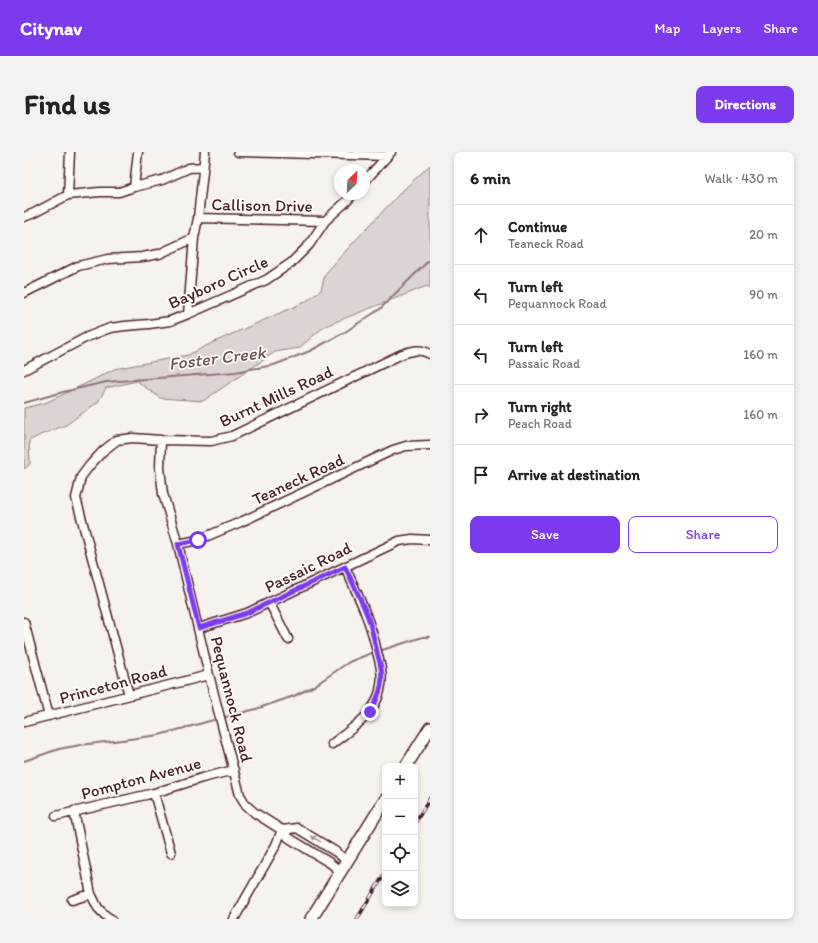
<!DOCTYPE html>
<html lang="en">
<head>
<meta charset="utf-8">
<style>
	body { margin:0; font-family:Itim,sans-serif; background:#f2f2f2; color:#222 }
	.controls { position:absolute; right:12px; bottom:12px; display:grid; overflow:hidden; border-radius:8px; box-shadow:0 2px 6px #0003 }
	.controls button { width:36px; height:36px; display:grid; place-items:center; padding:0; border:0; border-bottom:1px solid #e0e0e0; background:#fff; color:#222; font:20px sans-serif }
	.compass { position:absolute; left:310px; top:12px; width:36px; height:36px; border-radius:50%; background:#fff; box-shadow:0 2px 6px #0003; rotate:25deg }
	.stop { position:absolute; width:12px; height:12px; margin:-9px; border:3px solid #7c3aed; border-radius:50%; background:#fff }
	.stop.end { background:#7c3aed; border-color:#fff; box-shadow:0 1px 4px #0008 }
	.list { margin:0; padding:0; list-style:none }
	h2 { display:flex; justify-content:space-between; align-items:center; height:52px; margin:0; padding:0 16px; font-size:17px }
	h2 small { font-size:13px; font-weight:400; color:#767676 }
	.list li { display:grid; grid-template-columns:26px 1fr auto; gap:12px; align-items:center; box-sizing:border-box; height:60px; padding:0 16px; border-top:1px solid #e0e0e0 }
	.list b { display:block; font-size:15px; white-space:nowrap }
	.list p { margin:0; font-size:13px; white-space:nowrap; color:#767676 }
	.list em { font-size:13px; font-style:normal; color:#767676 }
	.actions { display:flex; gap:8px; padding:12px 16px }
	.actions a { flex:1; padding:9px 0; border:1px solid #7c3aed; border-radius:8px; text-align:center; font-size:14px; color:#7c3aed }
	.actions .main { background:#7c3aed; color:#fff }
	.icon { flex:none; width:22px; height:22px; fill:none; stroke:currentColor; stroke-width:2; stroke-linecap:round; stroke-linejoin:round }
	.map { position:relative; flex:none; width:406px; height:767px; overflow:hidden; border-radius:8px }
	header { display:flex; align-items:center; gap:24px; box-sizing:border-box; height:56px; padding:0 20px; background:#7c3aed; color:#fff }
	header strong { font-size:19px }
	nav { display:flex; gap:22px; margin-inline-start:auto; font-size:14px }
	.intro { display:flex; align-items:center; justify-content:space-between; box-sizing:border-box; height:96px; padding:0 24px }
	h1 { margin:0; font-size:28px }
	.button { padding:10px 18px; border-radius:8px; background:#7c3aed; color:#fff; font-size:14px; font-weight:700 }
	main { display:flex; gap:24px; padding:0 24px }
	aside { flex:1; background:#fff; border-radius:8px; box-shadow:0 2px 6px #0003 }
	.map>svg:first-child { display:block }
	.green { fill:#dcd4d2; stroke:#937a7e }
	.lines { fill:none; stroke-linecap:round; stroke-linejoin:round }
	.stream { stroke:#8e7378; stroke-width:2 }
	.street-casing { stroke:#4a1f2b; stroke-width:11 }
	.secondary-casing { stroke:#4a1f2b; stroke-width:14 }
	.street { stroke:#fdfcf7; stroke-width:8 }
	.secondary { stroke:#fdfcf7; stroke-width:11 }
	.rail-casing { stroke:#4a1f2b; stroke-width:3.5 }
	.rail { stroke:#fdfcf7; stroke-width:2; stroke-dasharray:6; stroke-linecap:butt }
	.oneway { fill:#ac999b }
	.route { stroke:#7c3aed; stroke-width:5 }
	.labels { text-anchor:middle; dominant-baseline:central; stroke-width:3.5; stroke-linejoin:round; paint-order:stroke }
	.street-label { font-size:17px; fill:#4a1f2b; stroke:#fdfcf7 }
	.water-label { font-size:18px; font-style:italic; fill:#725058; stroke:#fdfcf7 }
</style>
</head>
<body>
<header>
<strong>Citynav</strong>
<nav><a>Map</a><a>Layers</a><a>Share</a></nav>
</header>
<div class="intro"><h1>Find us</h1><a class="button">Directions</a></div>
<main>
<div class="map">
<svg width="406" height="767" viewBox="0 0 406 767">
	<rect width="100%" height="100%" fill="#f6f3ef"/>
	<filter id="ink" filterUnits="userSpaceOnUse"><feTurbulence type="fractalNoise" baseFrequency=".025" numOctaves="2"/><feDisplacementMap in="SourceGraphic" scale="8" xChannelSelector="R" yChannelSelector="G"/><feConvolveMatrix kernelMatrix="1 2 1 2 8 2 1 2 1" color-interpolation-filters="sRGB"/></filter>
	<g filter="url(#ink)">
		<path class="green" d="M406 13V136L403 134 301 174 275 196 251 200 179 249 136 246 113 229 82 236 74 250 42 273 16 283 5 289 6 312 0 317V256L21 251 71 227 90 217 164 203 190 190 281 150 297 138 301 122 328 92 377 40Z"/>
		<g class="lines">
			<path class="stream" d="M0 251 39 240 82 230 211 220 250 213 286 199 321 180 356 157 406 107
				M355 499 399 485H406
				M198 566 232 557 270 544 290 534 325 510 350 500
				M0 609 35 597 56 593 98 588 135 583 193 567"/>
			<g class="street-casing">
				<path id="street" d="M214 0 363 4
					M340 30 367 0
					M110 35 114 0
					M44 43 46 0
					M0 65 10 61 44 43 76 40H95L110 35 138 28 165 16 179 15
					M174 66 301 69
					M0 141 54 114 84 107 118 105 135 102 170 86
					M164 162 170 86 174 66 181 0
					M0 218 63 185 86 176 101 174 125 172 146 169 164 162 242 128 267 111 285 93 301 69 323 49 329 42
					M137 288 136 316 139 342 154 392 185 523 216 643 222 653 231 661 258 678 265 686 306 711 316 719
					M154 392 174 388 219 369 369 298 382 294 406 293
					M245 450 264 487
					M0 470 25 564
					M175 476 223 461 375 389 388 387 406 388
					M105 543 52 346 57 325 66 313 79 299 93 288 109 286 137 288 187 289 208 284 378 202C388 199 396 196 406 202
					M0 570 185 523
					M308 592C319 583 339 570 347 558 352 551 356 541 357 533 359 522 356 511 353 500 347 470 334 443 321 415
					M130 641 147 701
					M50 659 67 742 74 756 82 764 87 767
					M32 664 130 641 178 626 210 618
					M258 678 273 676 312 700 323 709
					M48 748 67 742
					M210 767 252 693 258 678"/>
			</g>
			<g class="secondary-casing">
				<path id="secondary" d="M382 614 406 576
					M287 767 361 648"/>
			</g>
			<use href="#street" class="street"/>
			<use href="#secondary" class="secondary"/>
			<g class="rail-casing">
				<path id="rail" d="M391 671 406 646
					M333 767 361 721"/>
			</g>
			<use href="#rail" class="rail"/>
		</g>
		<defs><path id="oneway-solid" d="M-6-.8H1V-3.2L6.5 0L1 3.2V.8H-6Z"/></defs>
		<use class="oneway" href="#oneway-solid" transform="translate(292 687) rotate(-148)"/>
	</g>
	<g class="lines" filter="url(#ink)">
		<path class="route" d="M174 388 154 392 175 476 223 461 321 415C329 431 337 448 344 465 348 478 351 491 354 504 357 513 359 524 357 534 355 543 351 552 346 560"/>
	</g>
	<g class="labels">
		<g class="street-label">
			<text transform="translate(238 53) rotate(1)">Callison Drive</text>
			<text transform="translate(194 130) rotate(-24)">Bayboro Circle</text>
			<text transform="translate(252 244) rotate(-25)">Burnt Mills Road</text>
			<text transform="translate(274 327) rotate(-25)">Teaneck Road</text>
			<text transform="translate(284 415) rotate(-26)">Passaic Road</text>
			<text transform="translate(89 532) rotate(-15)">Princeton Road</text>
			<text transform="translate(208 547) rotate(76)">Pequannock Road</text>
			<text transform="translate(117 626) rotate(-15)">Pompton Avenue</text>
		</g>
		<g class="water-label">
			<text transform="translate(193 206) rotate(-7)">Foster Creek</text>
		</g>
	</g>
</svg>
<div class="controls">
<button>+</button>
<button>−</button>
<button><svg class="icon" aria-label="locate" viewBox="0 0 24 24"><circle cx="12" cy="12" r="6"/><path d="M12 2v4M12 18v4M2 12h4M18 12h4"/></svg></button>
<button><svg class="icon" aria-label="layers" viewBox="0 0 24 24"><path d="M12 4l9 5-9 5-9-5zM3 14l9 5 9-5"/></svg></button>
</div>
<svg class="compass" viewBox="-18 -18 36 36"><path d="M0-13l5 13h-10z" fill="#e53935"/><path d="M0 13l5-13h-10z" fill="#767676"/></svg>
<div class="stop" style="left:174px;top:388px"></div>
<div class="stop end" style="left:346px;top:560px"></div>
</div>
<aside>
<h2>6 min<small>Walk · 430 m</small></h2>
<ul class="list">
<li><svg class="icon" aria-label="ahead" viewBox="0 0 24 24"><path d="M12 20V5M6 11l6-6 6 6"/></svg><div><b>Continue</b><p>Teaneck Road</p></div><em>20 m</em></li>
<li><svg class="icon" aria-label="left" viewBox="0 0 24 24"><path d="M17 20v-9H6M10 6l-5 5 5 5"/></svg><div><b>Turn left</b><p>Pequannock Road</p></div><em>90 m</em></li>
<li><svg class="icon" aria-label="left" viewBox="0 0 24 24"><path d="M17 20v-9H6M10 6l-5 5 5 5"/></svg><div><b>Turn left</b><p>Passaic Road</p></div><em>160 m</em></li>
<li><svg class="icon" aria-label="right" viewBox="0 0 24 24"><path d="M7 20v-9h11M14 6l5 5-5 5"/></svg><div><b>Turn right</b><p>Peach Road</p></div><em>160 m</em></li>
<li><svg class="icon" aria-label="arrive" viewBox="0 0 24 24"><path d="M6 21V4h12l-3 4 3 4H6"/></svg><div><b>Arrive at destination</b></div></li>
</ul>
<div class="actions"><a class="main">Save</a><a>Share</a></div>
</aside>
</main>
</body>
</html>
